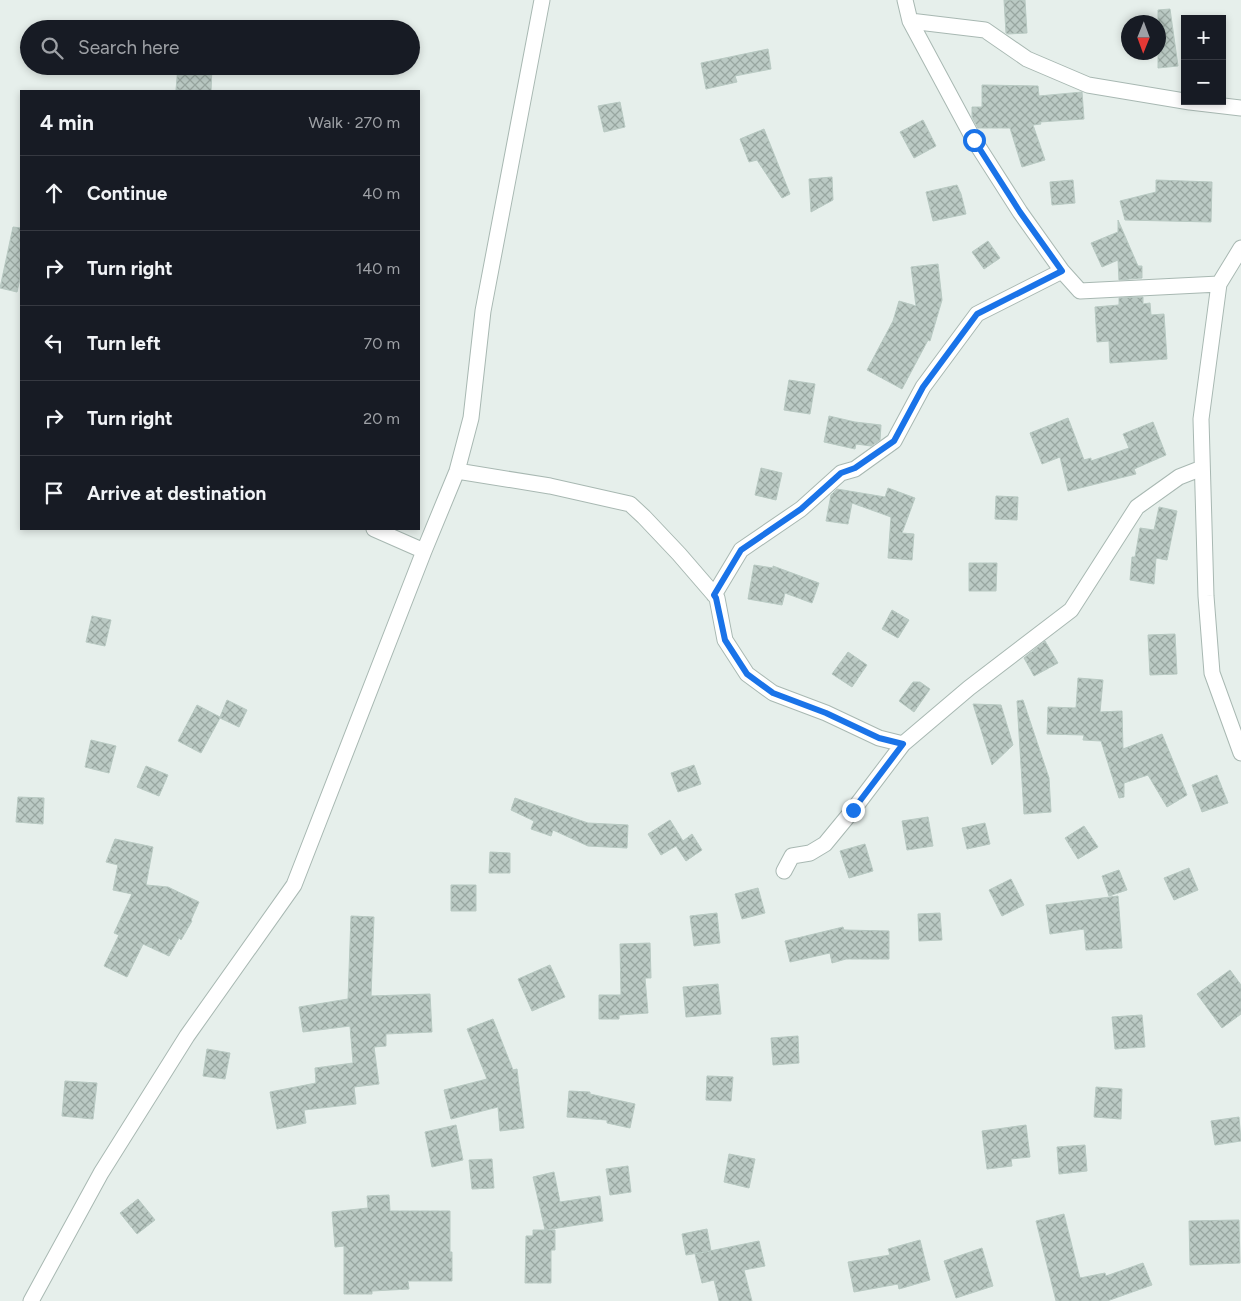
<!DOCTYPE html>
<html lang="en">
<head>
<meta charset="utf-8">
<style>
	body { margin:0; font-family:Figtree,sans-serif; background:#20242c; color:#f1f3f6 }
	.controls { position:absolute; right:15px; top:15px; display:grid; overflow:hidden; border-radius:0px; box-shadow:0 2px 8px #0003 }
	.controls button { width:45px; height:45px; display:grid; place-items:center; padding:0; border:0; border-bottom:1px solid #363941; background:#171b24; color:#f1f3f6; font:25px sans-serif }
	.compass { position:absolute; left:1121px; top:15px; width:45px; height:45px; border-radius:50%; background:#171b24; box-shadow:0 2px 8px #0003; rotate:181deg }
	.stop { position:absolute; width:15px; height:15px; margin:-11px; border:4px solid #1a73e8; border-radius:50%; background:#fff }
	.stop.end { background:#1a73e8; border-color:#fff; box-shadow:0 1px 5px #0008 }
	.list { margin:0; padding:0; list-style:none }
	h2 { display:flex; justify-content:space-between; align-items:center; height:65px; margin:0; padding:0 20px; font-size:21px }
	h2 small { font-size:16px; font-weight:400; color:#9ea1a6 }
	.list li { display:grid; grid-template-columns:32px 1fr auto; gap:15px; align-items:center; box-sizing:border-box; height:75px; padding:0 20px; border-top:1px solid #363941 }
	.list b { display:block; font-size:19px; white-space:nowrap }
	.list em { font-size:16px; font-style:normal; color:#9ea1a6 }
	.icon { flex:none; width:28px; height:28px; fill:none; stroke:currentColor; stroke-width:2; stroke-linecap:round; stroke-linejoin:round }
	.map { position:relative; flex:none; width:1241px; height:1301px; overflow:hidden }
	.search { position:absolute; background:#171b24; box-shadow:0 2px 8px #0003; left:20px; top:20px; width:400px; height:55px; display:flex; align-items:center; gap:12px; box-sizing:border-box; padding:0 18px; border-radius:28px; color:#9ea1a6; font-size:19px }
	.panel { position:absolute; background:#171b24; box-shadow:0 2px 8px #0003; left:20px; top:90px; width:400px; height:440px; border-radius:0px }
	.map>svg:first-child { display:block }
	.building { fill:url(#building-cross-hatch); stroke:#b8c9c2 }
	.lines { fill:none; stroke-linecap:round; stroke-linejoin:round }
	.minor-casing { stroke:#a8b8b2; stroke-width:17 }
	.minor { stroke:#fff; stroke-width:15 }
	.route { stroke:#1a73e8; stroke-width:6 }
</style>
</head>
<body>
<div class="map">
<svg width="1241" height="1301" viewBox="0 0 1241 1301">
	<defs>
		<pattern id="building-cross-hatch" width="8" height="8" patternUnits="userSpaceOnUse" patternTransform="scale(1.25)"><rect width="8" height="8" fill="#bbcac4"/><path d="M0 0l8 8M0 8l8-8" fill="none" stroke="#98a6a0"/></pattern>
	</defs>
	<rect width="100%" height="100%" fill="#e6efeb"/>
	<path class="building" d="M1004 0H1025L1027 33 1008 34 1006 33Z
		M1170 9 1178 66 1158 68V10Z
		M768 49 771 69 735 76 737 82 706 89 701 63Z
		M178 66H212L211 91 176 90Z
		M982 85 1038 86 1039 96 1082 92 1084 119 1040 122 1041 124 1033 125 1045 160 1022 167 1010 128H978L972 117V107H982Z
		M620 102 625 127 604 132 598 106Z
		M923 120 936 146 914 158 900 132Z
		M764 129 790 194 782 198 757 160 749 162 740 139Z
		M832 177 833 200 811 212 809 179Z
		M1073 180 1075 203 1052 205 1050 182Z
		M1156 180 1212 182 1211 222 1125 220 1120 201 1156 192Z
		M957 185 961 194 966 214 933 221 926 192Z
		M1118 220 1138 266H1142V278L1119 280 1118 260 1102 267 1091 243 1118 232Z
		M13 227 21 228V274L17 292 0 288Z
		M988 241 1000 258 984 269 972 252Z
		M938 264 942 300 930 341 928 340 902 389 867 370 893 321 899 301 916 306 911 267Z
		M1143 297V304L1150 303 1151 315 1164 314 1167 359 1110 363 1109 341 1097 342 1095 307 1119 305V298Z
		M789 380 815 384 810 414 784 410Z
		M829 416 855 422 881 425 880 440 871 446 856 444 855 449 824 442Z
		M1068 418 1084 460 1091 458V461L1129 448 1123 434 1153 422 1166 455 1134 469 1136 474 1068 491 1060 457 1042 464 1030 433Z
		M761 468 782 473 776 500 755 495Z
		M888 488 915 498 902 533 914 534 912 560 888 558 891 517 852 503 848 524 826 521 831 495 837 489 885 497Z
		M996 496 1018 497 1017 520 995 519Z
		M1159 507 1177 511 1167 560 1156 558 1154 584 1130 580 1132 557H1135L1140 528 1154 530Z
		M969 563H997L996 591H969Z
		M754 565 773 568V566L819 583 812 603 785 593 782 605 748 599Z
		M892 610 909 620 898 638 882 629Z
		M92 616 111 620 105 646 86 642Z
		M1175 634 1177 674 1150 675 1148 635Z
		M1045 641 1058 663 1034 676 1024 658Z
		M848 652 867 665 852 687 832 674Z
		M1078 678 1103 680 1100 712 1122 711 1123 749 1162 734 1187 795 1167 807 1148 775 1124 783V797L1119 798 1101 741 1083 740 1084 735 1047 734 1048 707 1076 708Z
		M913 682H920L930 689 914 712 899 701Z
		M227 700 247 710 239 727 220 718 201 753 178 741 197 705 220 717Z
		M1023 700 1049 778 1051 812 1024 814 1017 701Z
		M973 704 1001 705 1013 745 992 765Z
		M91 740 116 746 109 773 85 767Z
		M694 765 701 784 678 792 671 773Z
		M146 766 168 775 159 796 137 787Z
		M1217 775 1228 803 1202 812 1192 785Z
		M18 797 44 798 43 824 16 822Z
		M515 798 588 823 628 825 627 848 588 846 553 830 551 836 531 829 534 821 511 810Z
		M928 817 933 846 907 850 902 821Z
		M670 820 683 841 692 834 702 850 686 861 676 846 661 855 648 834Z
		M985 823 990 844 967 849 962 828Z
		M1084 826 1098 847 1078 859 1065 838Z
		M115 839 153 847 146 885 168 887 199 902 191 920 192 921 181 940 179 938 169 956 143 944 127 977 104 966 119 935 114 933 132 894 113 890 118 865 106 862Z
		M865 844 873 871 849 878 840 851Z
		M490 852 510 853V873H489Z
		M1189 868 1198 890 1174 900 1164 878Z
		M1119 870 1127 890 1109 896 1102 876Z
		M1011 879 1024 905 1002 916 989 890Z
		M451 885H476V911H451Z
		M758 888 765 913 742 919 735 894Z
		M1118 896 1122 948 1086 950 1084 929 1050 934 1046 905Z
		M717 913 720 943 694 946 690 916Z
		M940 913 942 940 919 941 918 914Z
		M351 916 374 917 371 996 430 994 432 1032 386 1034V1046L374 1047 379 1084 354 1087 356 1104 304 1110 306 1123 277 1129 270 1092 316 1083 315 1068 353 1063 350 1026 303 1032 299 1007 348 999Z
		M843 927 844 930 889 931V959H846L832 963 830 953 790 962 785 941Z
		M650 943 651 978H645L648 1013 619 1015V1019H599V995H621L620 944Z
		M550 965 565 997 532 1011 518 979Z
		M1230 970 1241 985V1014L1222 1028 1197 994Z
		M718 984 721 1014 686 1017 683 987Z
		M1142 1015 1145 1047 1115 1049 1112 1017Z
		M493 1019 513 1070 517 1069 524 1128 500 1131 498 1107 451 1119 444 1090 487 1079 467 1029Z
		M798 1036 799 1063 773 1065 771 1038Z
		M207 1049 230 1053 225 1079 203 1076Z
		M707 1076 733 1077 731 1101 706 1100Z
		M65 1081 97 1083 93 1119 62 1116Z
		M1096 1087 1122 1089 1121 1119 1094 1117Z
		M569 1091 590 1092V1094L635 1104 630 1128 607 1123V1120L567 1117Z
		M1239 1117 1241 1141 1215 1145 1211 1121Z
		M456 1125 463 1160 432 1167 425 1132Z
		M1026 1125 1030 1157 1011 1159 1012 1166 987 1169 982 1131Z
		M1085 1145 1087 1171 1059 1174 1057 1147Z
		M729 1154 755 1159 749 1188 724 1182Z
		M492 1159 494 1188 472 1189 469 1160Z
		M628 1166 631 1192 610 1195 606 1169Z
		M554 1172 560 1202 600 1196 603 1221 545 1230 533 1177Z
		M389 1195 390 1211H450V1252H452V1281H408L409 1289 372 1291V1294H344V1246L335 1247 332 1212 368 1208 367 1196Z
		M138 1199 155 1220 137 1234 120 1213Z
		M1064 1214 1080 1278 1105 1273 1106 1276 1143 1263 1152 1285 1107 1301H1056L1036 1221Z
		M1239 1220 1240 1263 1190 1265 1189 1221Z
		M707 1229 711 1251 686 1255 682 1234Z
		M533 1230H555V1250H551V1283H525L526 1236H533Z
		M920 1240 930 1280 899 1289 898 1284 854 1292 848 1262 890 1255 888 1249Z
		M759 1241 765 1266 744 1270 752 1301H719L714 1280 702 1283 695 1254Z
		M982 1248 993 1286 956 1298 944 1261Z"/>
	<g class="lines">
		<g class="minor-casing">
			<path id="minor" d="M905 0 910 21 974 140 1020 212 1062 271
				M910 21 985 30 1027 59 1088 85 1190 102 1241 108
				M1241 248 1219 284 1201 419 1206 596 1212 673 1241 753
				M457 471 550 486 630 504 644 517 679 554 717 598 725 640 747 674 773 693 826 713 879 738 903 744
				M374 529 424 551
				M714 595 741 550 801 509 841 473 855 469 894 441 923 387 977 314 1062 271 1080 291 1219 284
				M784 871 792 856 810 853 825 844 853 810 903 744 969 688 1071 610 1137 507 1179 477 1202 468
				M31 1301 101 1173 187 1036 294 885 424 551 457 471 471 418 483 311 542 0"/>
		</g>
		<use href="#minor" class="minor"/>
	</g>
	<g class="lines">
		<path class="route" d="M853 810 903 744 879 738 826 713 773 693 747 674 725 640 716 598 714 595 741 550 801 509 841 473 855 468 894 441 923 387 977 314 1062 271 1020 212 974 140"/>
	</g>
</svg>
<div class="controls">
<button>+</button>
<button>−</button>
</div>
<svg class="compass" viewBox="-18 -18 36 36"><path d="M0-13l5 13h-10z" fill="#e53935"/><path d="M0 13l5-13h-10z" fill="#9ea1a6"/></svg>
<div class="stop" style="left:974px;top:140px"></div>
<div class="stop end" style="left:853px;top:810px"></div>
<div class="search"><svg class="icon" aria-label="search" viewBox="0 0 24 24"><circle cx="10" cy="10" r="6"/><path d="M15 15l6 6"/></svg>Search here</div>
<section class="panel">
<h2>4 min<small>Walk · 270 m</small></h2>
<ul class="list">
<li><svg class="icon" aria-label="ahead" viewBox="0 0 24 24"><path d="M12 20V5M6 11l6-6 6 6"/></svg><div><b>Continue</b></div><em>40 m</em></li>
<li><svg class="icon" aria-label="right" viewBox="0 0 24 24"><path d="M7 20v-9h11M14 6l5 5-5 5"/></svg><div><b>Turn right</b></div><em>140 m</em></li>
<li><svg class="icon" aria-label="left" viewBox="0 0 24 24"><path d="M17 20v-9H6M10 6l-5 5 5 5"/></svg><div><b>Turn left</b></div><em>70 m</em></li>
<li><svg class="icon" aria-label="right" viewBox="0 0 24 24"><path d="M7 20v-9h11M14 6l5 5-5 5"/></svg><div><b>Turn right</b></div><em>20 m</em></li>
<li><svg class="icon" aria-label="arrive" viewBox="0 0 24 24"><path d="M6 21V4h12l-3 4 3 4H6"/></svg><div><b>Arrive at destination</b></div></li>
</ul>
</section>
</div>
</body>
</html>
